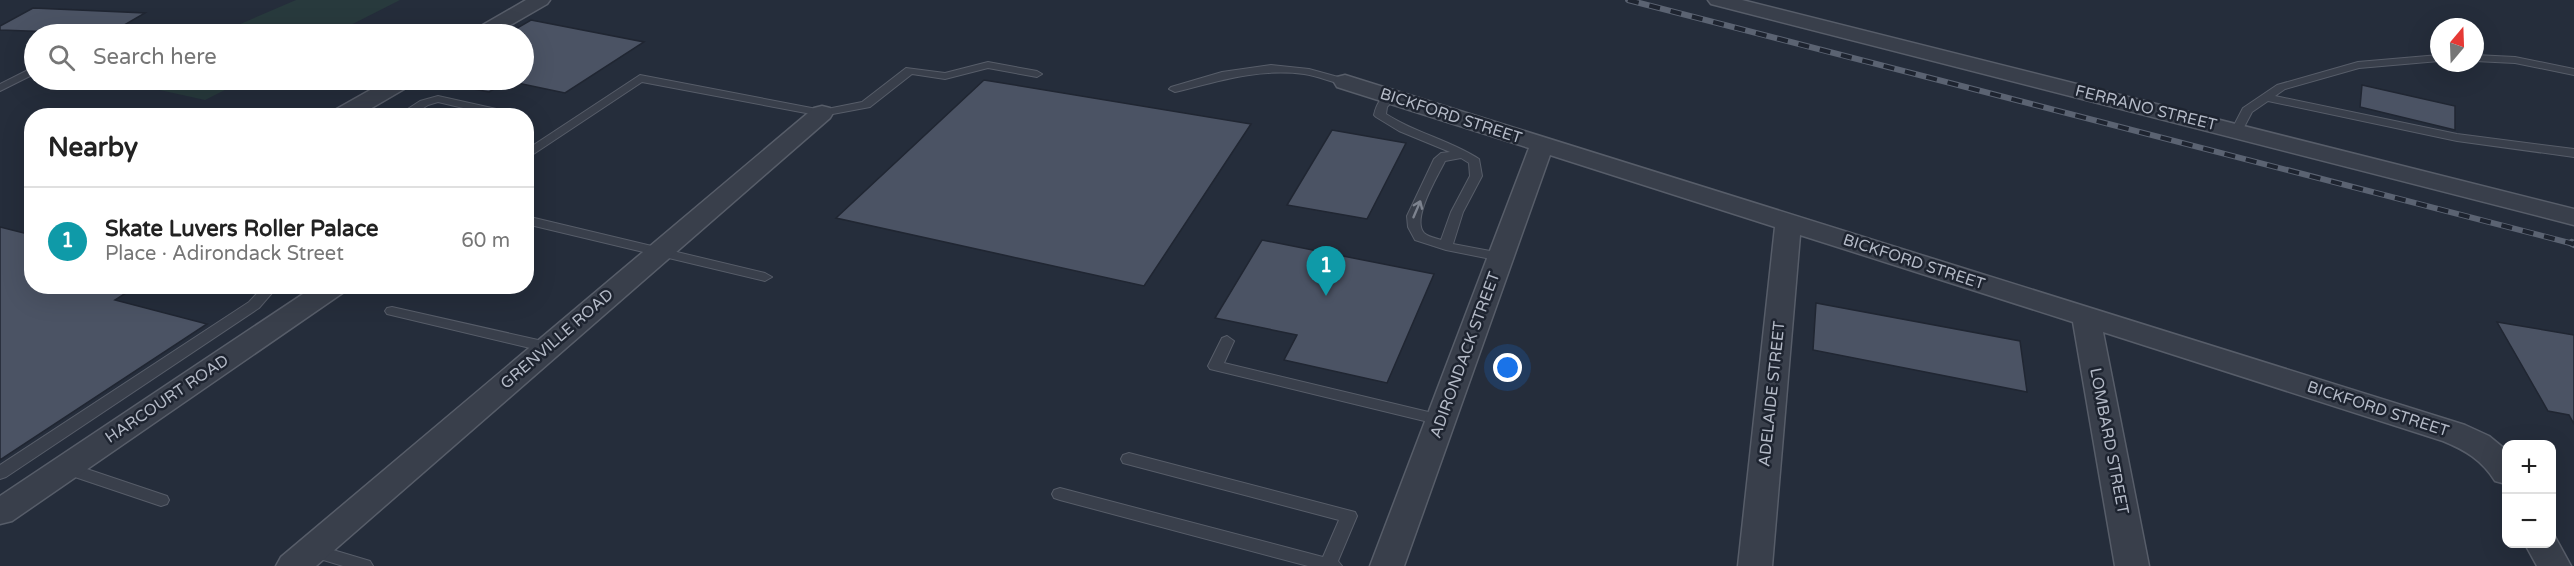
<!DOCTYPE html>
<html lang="en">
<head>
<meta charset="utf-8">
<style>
	body { margin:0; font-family:"Varela Round",sans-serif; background:#f6f6f6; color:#222 }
	.controls { position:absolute; right:18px; bottom:18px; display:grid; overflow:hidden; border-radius:12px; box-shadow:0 6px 24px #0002 }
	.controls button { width:54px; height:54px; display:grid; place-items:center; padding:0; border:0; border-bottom:2px solid #e0e0e0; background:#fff; color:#222; font:30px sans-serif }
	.compass { position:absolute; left:2430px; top:18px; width:54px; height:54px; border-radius:50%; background:#fff; box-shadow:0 6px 24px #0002; rotate:19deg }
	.you { position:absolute; left:1508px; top:368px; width:21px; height:21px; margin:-15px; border:4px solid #fff; border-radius:50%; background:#1a73e8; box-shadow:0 0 0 9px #1a73e833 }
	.badge { display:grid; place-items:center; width:39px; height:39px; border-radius:50%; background:#54617f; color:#fff; font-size:20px; font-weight:700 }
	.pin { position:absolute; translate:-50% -50px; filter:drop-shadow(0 2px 3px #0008) }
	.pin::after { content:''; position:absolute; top:32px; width:21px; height:18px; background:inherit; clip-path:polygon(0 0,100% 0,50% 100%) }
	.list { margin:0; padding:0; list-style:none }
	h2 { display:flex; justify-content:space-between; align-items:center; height:78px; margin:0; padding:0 24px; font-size:26px }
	h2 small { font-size:20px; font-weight:400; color:#767676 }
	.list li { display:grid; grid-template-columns:39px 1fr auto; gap:18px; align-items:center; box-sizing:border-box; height:108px; padding:0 24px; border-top:2px solid #e0e0e0 }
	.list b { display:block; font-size:22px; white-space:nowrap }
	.list p { margin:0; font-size:20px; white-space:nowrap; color:#767676 }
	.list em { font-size:20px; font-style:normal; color:#767676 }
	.icon { flex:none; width:33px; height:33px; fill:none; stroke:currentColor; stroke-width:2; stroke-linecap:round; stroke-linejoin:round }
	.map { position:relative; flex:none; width:2574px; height:566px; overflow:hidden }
	.search { position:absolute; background:#fff; box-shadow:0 6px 24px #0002; left:24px; top:24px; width:510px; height:66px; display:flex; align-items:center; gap:15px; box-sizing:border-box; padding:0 21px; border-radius:33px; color:#767676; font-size:22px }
	.panel { position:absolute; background:#fff; box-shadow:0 6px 24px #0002; left:24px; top:108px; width:510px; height:186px; border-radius:24px }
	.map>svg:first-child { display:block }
	.green { fill:#283a3d }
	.building { fill:#4b5364; stroke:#202632; stroke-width:1.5 }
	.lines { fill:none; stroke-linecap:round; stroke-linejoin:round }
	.service-casing { stroke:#575d69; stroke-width:2 }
	.minor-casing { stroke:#575d69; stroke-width:3 }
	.service { fill:#393f4b; fill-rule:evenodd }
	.minor { fill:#393f4b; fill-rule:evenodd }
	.rail-far1-casing { stroke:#5b6372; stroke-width:6 }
	.rail-casing { stroke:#5b6372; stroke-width:8 }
	.rail-far1 { stroke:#1e2430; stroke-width:4; stroke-dasharray:11; stroke-linecap:butt }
	.rail { stroke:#1e2430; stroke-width:5; stroke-dasharray:15; stroke-linecap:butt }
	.oneway { stroke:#7d838f }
	.labels { text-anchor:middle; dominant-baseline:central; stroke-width:5; stroke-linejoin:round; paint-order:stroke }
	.street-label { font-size:16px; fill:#b4bac7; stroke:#1e2430 }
</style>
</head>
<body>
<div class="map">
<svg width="2574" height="566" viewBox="0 0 2574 566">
	<rect width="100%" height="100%" fill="#252d3b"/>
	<path class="green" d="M296 0H400L333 34H217Z
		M114 80H245L205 100Z"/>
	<path class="building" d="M33 8 145 13 109 34 0 30V26Z
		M531 20 644 42 565 93 508 81 489 92 428 80H524V34H507Z
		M984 80 1251 124 1144 286 836 218Z
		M2362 85 2455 106V130L2360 107Z
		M1332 130 1406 143 1367 219 1287 205Z
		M0 227 32 235V286H137L115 300 207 324 0 460Z
		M1262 240 1434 274 1387 383 1284 360 1297 335 1215 318Z
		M1816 303 2020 341 2027 392 1813 350Z
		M2497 322 2574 335V424L2569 415 2548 411Z"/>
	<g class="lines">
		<g class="service-casing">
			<path id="service" d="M2439 55V61L2359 68 2285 89 2275 96 2457 134 2574 149V157L2457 141 2268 101 2252 112 2241 133H2233L2231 131 2243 108 2277 85 2358 62Z
				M2475 55 2515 57 2574 69V75L2515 63 2475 61Z
				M988 62 1037 71 1042 74 1037 77 988 68 945 79 912 74 870 107 822 116 642 82 526 159V150L640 75 822 110 862 102 906 68 945 73Z
				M1271 65 1309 69 1349 80 1350 82 1345 85C1331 82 1318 76 1304 74 1258 68 1219 81 1175 92L1169 89 1171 87 1222 72Z
				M34 67V74L0 91V84Z
				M1390 94 1396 97 1387 107 1386 114C1415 133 1450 140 1479 159L1482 176 1463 212 1453 244 1506 254 1508 257 1506 260 1501 261 1446 250 1415 240 1408 227 1407 216 1434 159 1441 153 1450 152 1399 131 1376 117 1374 115C1376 106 1380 96 1390 94ZM1461 158 1469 163 1470 176 1451 212 1441 240C1436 238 1428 237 1424 233 1411 219 1438 176 1445 161Z
				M438 96 514 113 519 116H497L438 102 428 105 411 116H397L420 101Z
				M526 216 765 273 772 277 765 281 526 224Z
				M264 286H278L259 308 6 477 0 479V465L249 302Z
				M392 307 547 342 554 347 547 352 387 314 385 311 387 308Z
				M1227 336 1234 341 1224 363 1441 415 1446 416 1449 420 1446 424 1441 425 1210 369 1208 366 1222 338Z
				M1129 453 1355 512 1357 516 1338 561 1342 566H1308L1060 500 1054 498 1052 494 1054 490 1060 488 1323 557 1339 520 1123 463 1121 459 1123 455Z
				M66 462 167 496 169 500 167 504 161 506 60 472 58 468 60 464Z
				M313 544 370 561 373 566H343L307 555 305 550 307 545Z"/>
		</g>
		<g class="minor-casing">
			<path id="minor" d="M526 0H550L547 4 495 34H471L474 30Z
				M1708 0H1742L2574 209V225L1711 4Z
				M1345 75 2465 425 2489 436 2506 450V484L2495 481C2482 460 2465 450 2443 441L2103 332 2149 566H2115L2073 322 1800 235 1772 566H1738L1775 227 1550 155 1404 566H1370L1529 148 1337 87 1334 82 1337 77Z
				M388 80H414L411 85 358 116H330L333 111Z
				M822 106 830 108 833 113 830 118 316 566H276L281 557 814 108Z
				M315 286H347L344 292 12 521 0 524V496Z
				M2552 534 2554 535 2571 566H2537L2525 544H2552Z"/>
		</g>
		<use href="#service" class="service"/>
		<use href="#minor" class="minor"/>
		<g class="rail-far1-casing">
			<path id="rail-far1" d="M1628 0 2574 244"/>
		</g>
		<g class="rail-casing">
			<path id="rail" d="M2572 243 2574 244"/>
		</g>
		<use href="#rail-far1" class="rail-far1"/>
		<use href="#rail" class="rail"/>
	</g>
	<defs><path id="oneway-shaft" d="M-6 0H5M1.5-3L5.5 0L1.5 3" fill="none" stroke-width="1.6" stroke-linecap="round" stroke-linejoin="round" transform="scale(1.5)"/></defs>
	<use class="oneway" href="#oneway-shaft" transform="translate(1417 209) rotate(-67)"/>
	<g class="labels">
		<g class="street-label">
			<text transform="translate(2146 108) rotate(14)">FERRANO STREET</text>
			<text transform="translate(1451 116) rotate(18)">BICKFORD STREET</text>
			<text transform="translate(1914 262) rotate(18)">BICKFORD STREET</text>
			<text transform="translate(557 339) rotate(-41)">GRENVILLE ROAD</text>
			<text transform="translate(1465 355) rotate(-70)">ADIRONDACK STREET</text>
			<text transform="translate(1772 394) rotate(-84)">ADELAIDE STREET</text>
			<text transform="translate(167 399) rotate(-34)">HARCOURT ROAD</text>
			<text transform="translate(2378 409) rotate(18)">BICKFORD STREET</text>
			<text transform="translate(2109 441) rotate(79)">LOMBARD STREET</text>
		</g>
	</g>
</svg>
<div class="controls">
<button>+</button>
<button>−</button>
</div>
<svg class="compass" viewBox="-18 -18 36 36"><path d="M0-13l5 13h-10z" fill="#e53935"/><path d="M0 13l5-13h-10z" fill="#767676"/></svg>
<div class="you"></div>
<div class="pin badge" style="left:1326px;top:296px;background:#0f9aa8">1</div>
<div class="search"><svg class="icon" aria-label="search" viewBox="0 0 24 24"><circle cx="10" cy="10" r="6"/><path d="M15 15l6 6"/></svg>Search here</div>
<section class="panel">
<h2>Nearby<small></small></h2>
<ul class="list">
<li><span class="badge" style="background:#0f9aa8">1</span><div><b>Skate Luvers Roller Palace</b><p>Place · Adirondack Street</p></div><em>60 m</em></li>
</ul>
</section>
</div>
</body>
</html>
